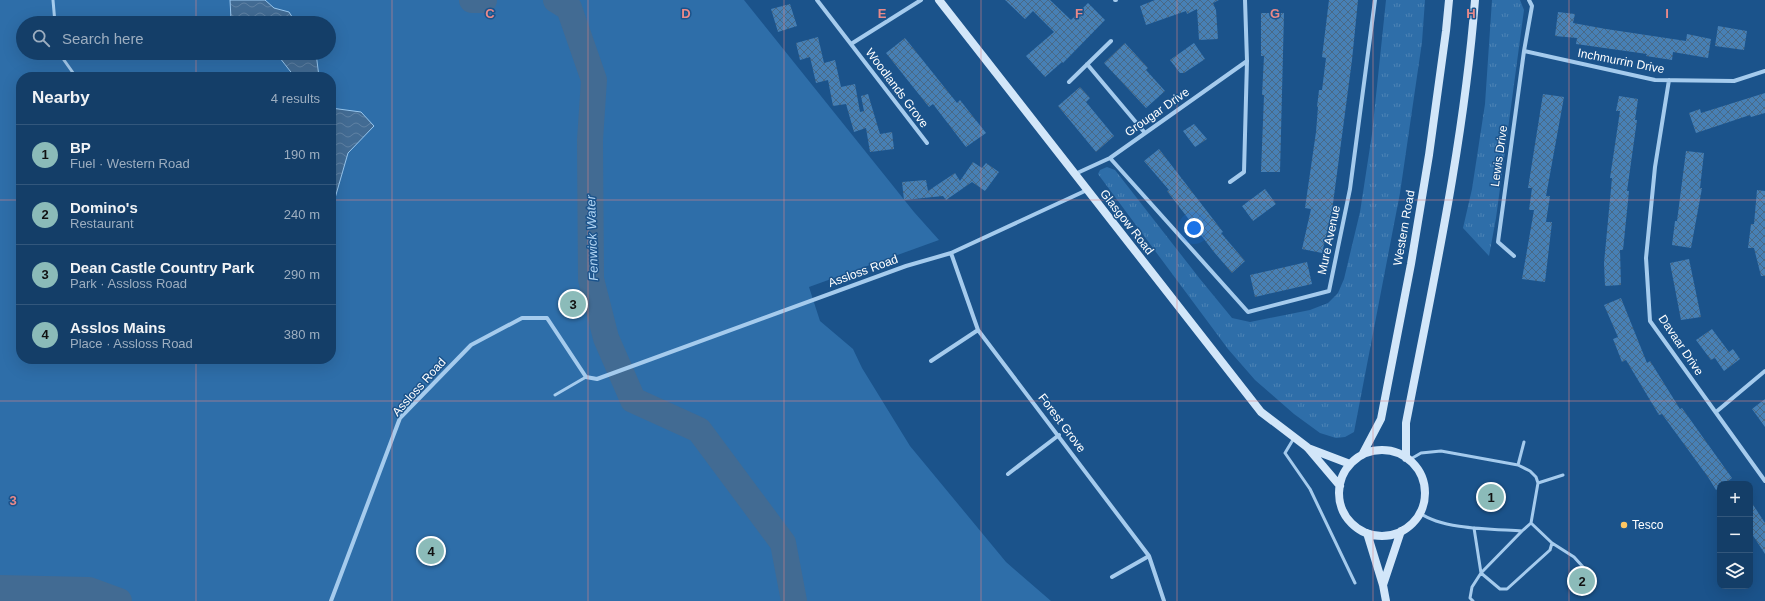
<!DOCTYPE html>
<html lang="en">
<head>
<meta charset="utf-8">
<style>
	body { margin:0; font-family:Helvetica,sans-serif; background:#1d456e; color:#f1f3f6 }
	.controls { position:absolute; right:12px; bottom:12px; display:grid; overflow:hidden; border-radius:8px; box-shadow:0 4px 16px #0002 }
	.controls button { width:36px; height:36px; display:grid; place-items:center; padding:0; border:0; border-bottom:1px solid #33577c; background:#143e68; color:#f1f3f6; font:20px sans-serif }
	.you { position:absolute; left:1194px; top:228px; width:14px; height:14px; margin:-10px; border:3px solid #fff; border-radius:50%; background:#1a73e8; box-shadow:0 0 0 6px #1a73e833 }
	.badge { display:grid; place-items:center; width:26px; height:26px; border-radius:50%; background:#8bbbb9; color:#111; font-size:13px; font-weight:700 }
	.pin { position:absolute; translate:-50% -50%; border:2px solid #fff; box-shadow:0 1px 4px #0006 }
	.list { margin:0; padding:0; list-style:none }
	h2 { display:flex; justify-content:space-between; align-items:center; height:52px; margin:0; padding:0 16px; font-size:17px }
	h2 small { font-size:13px; font-weight:400; color:#9daec0 }
	.list li { display:grid; grid-template-columns:26px 1fr auto; gap:12px; align-items:center; box-sizing:border-box; height:60px; padding:0 16px; border-top:1px solid #33577c }
	.list b { display:block; font-size:15px; white-space:nowrap }
	.list p { margin:0; font-size:13px; white-space:nowrap; color:#9daec0 }
	.list em { font-size:13px; font-style:normal; color:#9daec0 }
	.icon { flex:none; width:22px; height:22px; fill:none; stroke:currentColor; stroke-width:2; stroke-linecap:round; stroke-linejoin:round }
	.map { position:relative; flex:none; width:1765px; height:601px; overflow:hidden }
	.search { position:absolute; background:#143e68; box-shadow:0 4px 16px #0002; left:16px; top:16px; width:320px; height:44px; display:flex; align-items:center; gap:10px; box-sizing:border-box; padding:0 14px; border-radius:22px; color:#9daec0; font-size:15px }
	.panel { position:absolute; background:#143e68; box-shadow:0 4px 16px #0002; left:16px; top:72px; width:320px; height:292px; border-radius:16px }
	.map>svg:first-child { display:block }
	.grass { fill:url(#grass-tufts) }
	.park { fill:#2e6ea9; fill-rule:evenodd }
	.water { fill:url(#water-waves); stroke:#98c7ef }
	.lines { fill:none; stroke-linecap:round; stroke-linejoin:round }
	.river { stroke:#426b93; stroke-width:26 }
	.building { fill:url(#building-cross-hatch) }
	.lane { stroke:#a5cbed; stroke-width:3 }
	.street { stroke:#a5cbed; stroke-width:4 }
	.secondary { stroke:#d2e6f9; stroke-width:8 }
	.grid { fill:none; stroke:#e88989; stroke-width:1; stroke-opacity:0.55 }
	.poi-dot { fill:#ffc662; stroke:#1b538b; stroke-width:1.5 }
	.labels { text-anchor:middle; dominant-baseline:central; stroke-width:3; stroke-linejoin:round; paint-order:stroke }
	.street-label { font-size:12px; fill:#fff; stroke:#1b538b }
	.poi-label { font-size:12px; fill:#fff; stroke:#1b538b; text-anchor:start }
	.water-label { font-size:13px; font-style:italic; fill:#b1d5f4; stroke:#1b538b }
	.grid-label { font-size:13px; text-anchor:middle; font-weight:bold; fill:#e88989; stroke:#1b538b; stroke-width:3; stroke-linejoin:round; paint-order:stroke }
</style>
</head>
<body>
<div class="map">
<svg width="1765" height="601" viewBox="0 0 1765 601">
	<defs>
		<pattern id="grass-tufts" width="24" height="20" patternUnits="userSpaceOnUse"><rect width="24" height="20" fill="#2e6ea9"/><path d="M3 7l-1-3M5 7V3M7 7l1-3M15 17l-1-3M17 17v-4M19 17l1-3" fill="none" stroke="#4d84b6"/></pattern>
		<pattern id="water-waves" width="16" height="10" patternUnits="userSpaceOnUse"><rect width="16" height="10" fill="#426b93"/><path d="M0 5q4-4 8 0t8 0" fill="none" stroke="#5e81a3"/></pattern>
		<pattern id="building-cross-hatch" width="8" height="8" patternUnits="userSpaceOnUse"><rect width="8" height="8" fill="#4780b5"/><path d="M0 0l8 8M0 8l8-8" fill="none" stroke="#496986"/></pattern>
	</defs>
	<rect width="100%" height="100%" fill="#1b538b"/>
	<path class="grass" d="M1386 0H1425L1422 42 1400 193 1354 432 1345 437 1336 438 1320 433 1294 414 1255 380 1228 349 1098 174 1100 170 1107 167 1115 170 1200 279 1232 318 1250 322 1310 310 1328 303 1338 293 1344 279 1360 212 1372 134Z
		M1492 0H1520L1524 10 1496 218 1489 256 1463 228 1472 189 1485 104Z"/>
	<path class="park" d="M0 0H744L914 212 939 240 809 287 820 321 853 349 862 368 910 446 1006 562 1051 601H0ZM23 23H329V53H23ZM21 77H331V359H21Z"/>
	<path class="water" d="M230 0H265L274 8 289 12 296 23H236L231 19Z
		M276 53H316L319 77 294 76Z
		M331 108 361 112 374 126 348 153 331 212Z"/>
	<g class="lines">
		<path class="river" d="M472 0H484
			M556 0 569 8 594 80 590 140 591 279 606 338 633 400 699 430 783 543 794 601
			M0 588 89 590 119 601"/>
	</g>
	<path class="building" d="M1005 0H1050L1071 20 1088 3 1105 20 1063 63 1062 62 1045 77 1026 56 1054 32 1033 11 1025 19Z
		M1155 0H1219L1213 3 1216 10 1218 39 1199 40 1197 9 1187 14 1186 11 1146 25 1140 6Z
		M1329 0H1358L1352 60 1332 211 1322 253 1302 249 1311 209 1305 208 1316 132 1318 107H1317L1319 90H1322L1326 58 1322 57Z
		M790 4 797 26 778 32 771 9Z
		M1558 12 1575 14 1573 23 1606 29 1686 41 1687 34 1711 39 1708 58 1673 52 1672 60 1646 56 1647 54 1576 44 1577 38 1555 36Z
		M1261 13H1284L1280 172H1261L1264 95H1262L1264 56H1261Z
		M1718 26 1747 31 1744 50 1715 46Z
		M818 37 824 63 835 60 841 87 855 84 860 112 864 111 861 96 868 94 880 134 892 132 894 149 870 152 866 128 854 132 846 104 833 106 828 80 816 83 810 57 800 60 796 43Z
		M905 38 957 103 960 100 986 133 966 147 933 104 929 107 886 53Z
		M1125 43 1148 68 1146 70 1165 91 1146 108 1104 63Z
		M1194 43 1205 59 1184 73H1180L1170 60Z
		M1080 87 1090 98 1086 102 1114 136 1096 152 1058 106Z
		M1765 93V113L1751 117 1750 115 1696 133 1689 113 1700 109 1701 113Z
		M1543 94 1564 97 1546 196H1550L1546 222H1552L1545 282 1522 279 1534 210H1529L1532 188H1528Z
		M1619 96 1638 99 1635 120H1637L1627 191H1629L1623 250H1620L1621 285 1605 286 1604 263 1612 178H1610L1620 111H1616Z
		M1194 124 1207 139 1195 147 1183 131Z
		M1159 149 1223 232 1221 233 1245 261 1232 273 1214 252 1167 191 1169 190 1144 161Z
		M1686 151 1704 153 1700 188H1702L1691 248 1672 245 1675 221H1677Z
		M973 162 982 168 986 163 999 172 985 191 972 182 946 200 943 196 904 200 902 182 926 180 928 191 955 173 960 181Z
		M1265 189 1276 204 1253 221 1242 206Z
		M1757 190 1765 191V276H1761L1754 248H1748L1751 224H1754Z
		M1689 259 1701 317 1681 320 1670 263Z
		M1307 262 1312 284 1255 297 1250 275Z
		M1621 298 1647 363 1650 361 1680 409 1682 408 1732 478 1724 484H1720V487L1716 490 1708 477 1662 414 1659 415 1626 360 1622 362 1613 339 1618 337 1604 305Z
		M1712 329 1729 352 1733 349 1740 359 1724 371 1715 358 1711 360 1696 340Z
		M1765 399V427L1752 409Z
		M1750 500 1765 523V554L1750 531Z"/>
	<g class="lines">
		<path class="lane" d="M53 0 55 23
			M59 53 76 77
			M555 395 586 377
			M1294 438 1285 453 1310 489 1355 583
			M1409 460 1421 453 1441 451 1518 465 1530 471 1536 477 1538 483 1531 523 1522 531C1494 529 1443 530 1420 513
			M1518 465 1524 442
			M1538 483 1563 475
			M1522 531 1481 573 1500 589H1507L1550 550 1552 543 1531 523
			M1552 543 1574 557 1594 579
			M1473 601 1470 598 1472 587 1481 573 1474 528"/>
		<path class="street" d="M817 0 927 143
			M1115 0H1116
			M1529 0 1532 6 1524 51 1655 80 1734 81 1765 71
			M851 44 921 0
			M1087 64 1145 133
			M1669 80 1655 167 1646 258 1650 321 1765 481
			M1069 82 1111 41
			M1110 158 1248 312 1329 291 1350 189 1375 0
			M1075 174 1110 158 1247 61
			M1230 182 1244 172 1247 61 1245 0
			M951 253 978 330 1149 556 1164 601
			M1514 256 1498 242 1524 51
			M931 361 978 330
			M1716 412 1765 371
			M1008 474 1059 435
			M1112 577 1149 556
			M331 601 400 418 471 345 522 318H547L586 377 597 379 906 266 951 253 1087 190"/>
		<path class="secondary" d="M939 0 1261 412 1307 447 1340 486
			M1308 448 1350 464
			M1339 493a43 43 0 1 1 86 0a43 43 0 1 1-86 0Z
			M1362 455 1381 419 1411 264 1429 155 1446 31 1449 0
			M1406 458V423C1433 283 1464 142 1475 0
			M1367 533 1383 585 1386 601
			M1383 585 1401 531"/>
	</g>
	<path class="grid" d="M196 0V23M392 0V601M588 0V601M784 0V601M981 0V601M1177 0V601M1373 0V601M1569 0V601M196 53V77M0 200H21M331 200H1765M196 359V601M0 401H1765"/>
	<circle class="poi-dot" cx="1624" cy="525" r="4"/>
	<g class="labels">
		<g class="street-label">
			<text transform="translate(1621 61) rotate(11)">Inchmurrin Drive</text>
			<text transform="translate(897 88) rotate(53)">Woodlands Grove</text>
			<text transform="translate(1157 112) rotate(-35)">Grougar Drive</text>
			<text transform="translate(1499 156) rotate(-82)">Lewis Drive</text>
			<text transform="translate(1127 222) rotate(52)">Glasgow Road</text>
			<text transform="translate(1404 228) rotate(-80)">Western Road</text>
			<text transform="translate(1329 240) rotate(-78)">Mure Avenue</text>
			<text transform="translate(863 271) rotate(-20)">Assloss Road</text>
			<text transform="translate(1681 345) rotate(56)">Davaar Drive</text>
			<text transform="translate(419 387) rotate(-48)">Assloss Road</text>
			<text transform="translate(1062 423) rotate(53)">Forest Grove</text>
		</g>
		<g class="poi-label">
			<text x="1632" y="525">Tesco</text>
		</g>
		<g class="water-label">
			<text transform="translate(592 238) rotate(-92)">Fenwick Water</text>
		</g>
	</g>
	<g class="grid-label">
		<text x="490" y="18">C</text>
		<text x="686" y="18">D</text>
		<text x="882" y="18">E</text>
		<text x="1079" y="18">F</text>
		<text x="1275" y="18">G</text>
		<text x="1471" y="18">H</text>
		<text x="1667" y="18">I</text>
		<text x="13" y="505">3</text>
	</g>
</svg>
<div class="controls">
<button>+</button>
<button>−</button>
<button><svg class="icon" aria-label="layers" viewBox="0 0 24 24"><path d="M12 4l9 5-9 5-9-5zM3 14l9 5 9-5"/></svg></button>
</div>
<div class="you"></div>
<div class="pin badge" style="left:1491px;top:497px">1</div>
<div class="pin badge" style="left:1582px;top:581px">2</div>
<div class="pin badge" style="left:573px;top:304px">3</div>
<div class="pin badge" style="left:431px;top:551px">4</div>
<div class="search"><svg class="icon" aria-label="search" viewBox="0 0 24 24"><circle cx="10" cy="10" r="6"/><path d="M15 15l6 6"/></svg>Search here</div>
<section class="panel">
<h2>Nearby<small>4 results</small></h2>
<ul class="list">
<li><span class="badge">1</span><div><b>BP</b><p>Fuel · Western Road</p></div><em>190 m</em></li>
<li><span class="badge">2</span><div><b>Domino's</b><p>Restaurant</p></div><em>240 m</em></li>
<li><span class="badge">3</span><div><b>Dean Castle Country Park</b><p>Park · Assloss Road</p></div><em>290 m</em></li>
<li><span class="badge">4</span><div><b>Asslos Mains</b><p>Place · Assloss Road</p></div><em>380 m</em></li>
</ul>
</section>
</div>
</body>
</html>
